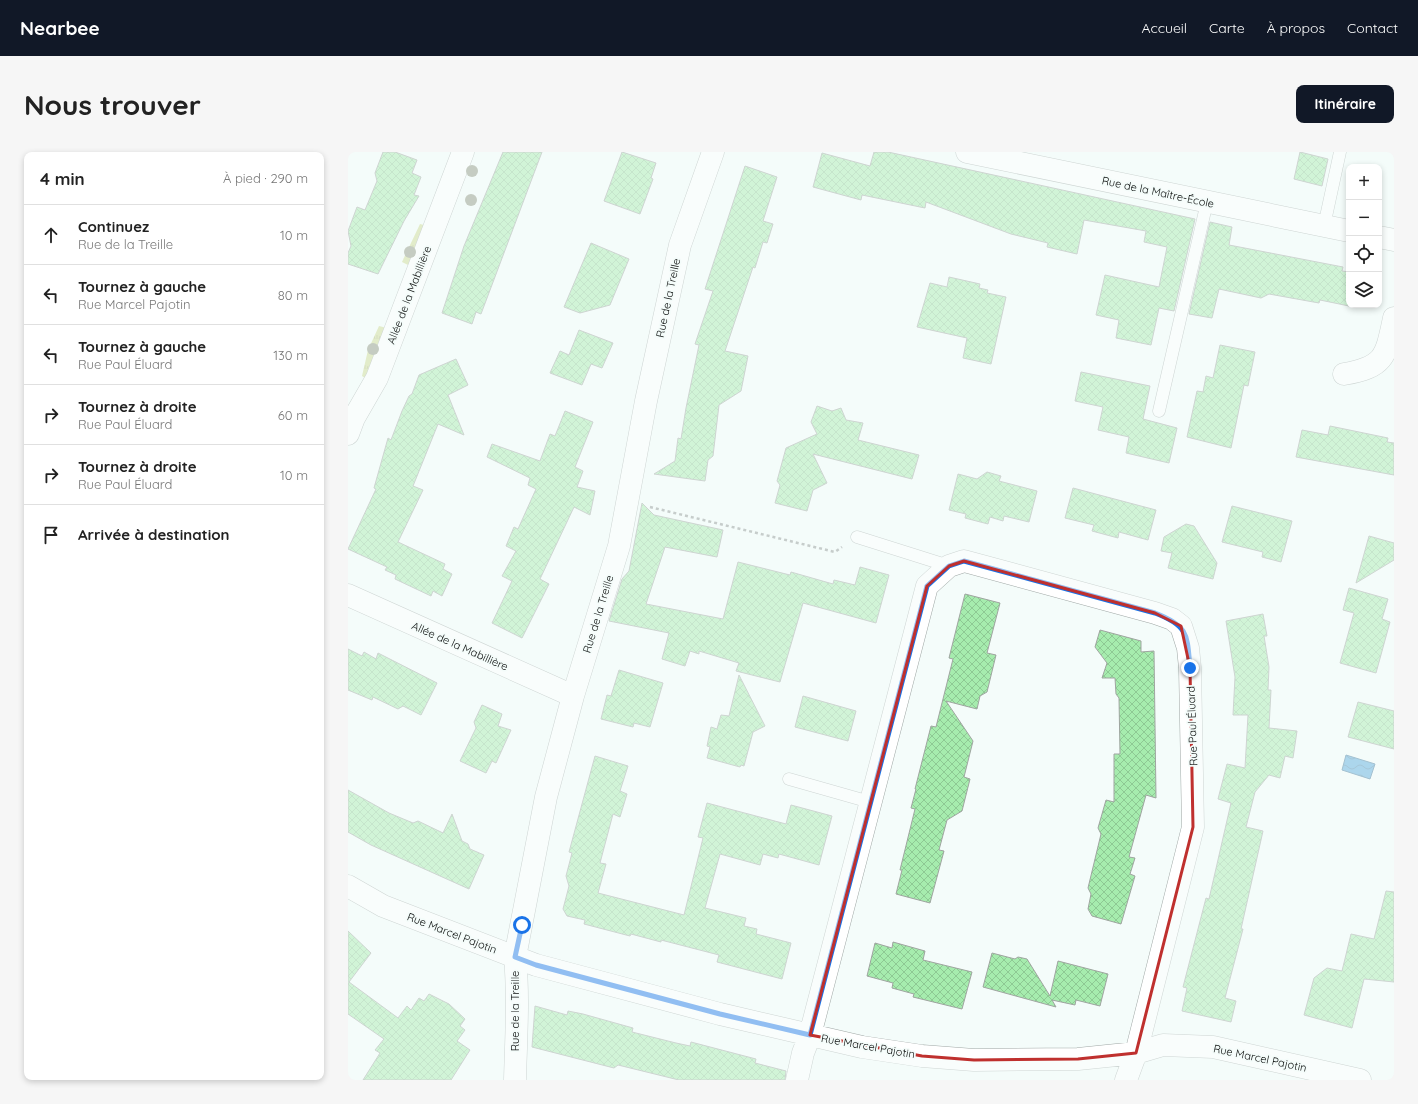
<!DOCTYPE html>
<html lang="fr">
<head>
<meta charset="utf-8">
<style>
	body { margin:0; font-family:Quicksand,sans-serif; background:#f6f6f6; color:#222 }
	.controls { position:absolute; right:12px; top:12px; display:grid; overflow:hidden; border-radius:8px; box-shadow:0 2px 6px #0003 }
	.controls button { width:36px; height:36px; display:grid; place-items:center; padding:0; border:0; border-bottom:1px solid #e0e0e0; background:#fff; color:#222; font:20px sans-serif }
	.stop { position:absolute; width:12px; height:12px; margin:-9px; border:3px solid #1a73e8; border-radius:50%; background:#fff }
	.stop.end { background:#1a73e8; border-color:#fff; box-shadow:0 1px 4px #0008 }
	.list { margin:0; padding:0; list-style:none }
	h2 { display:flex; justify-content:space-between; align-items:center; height:52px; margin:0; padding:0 16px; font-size:17px }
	h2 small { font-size:13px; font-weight:400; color:#767676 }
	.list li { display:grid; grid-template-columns:26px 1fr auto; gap:12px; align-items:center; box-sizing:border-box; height:60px; padding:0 16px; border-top:1px solid #e0e0e0 }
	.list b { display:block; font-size:15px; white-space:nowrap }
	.list p { margin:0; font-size:13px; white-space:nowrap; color:#767676 }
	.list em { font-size:13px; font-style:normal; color:#767676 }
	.icon { flex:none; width:22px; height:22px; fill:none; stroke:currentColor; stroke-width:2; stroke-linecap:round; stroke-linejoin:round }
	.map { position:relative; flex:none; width:1046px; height:928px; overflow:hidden; border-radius:8px }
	header { display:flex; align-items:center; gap:24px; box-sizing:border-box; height:56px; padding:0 20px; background:#111827; color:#fff }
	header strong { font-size:19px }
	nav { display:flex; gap:22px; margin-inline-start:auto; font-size:14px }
	.intro { display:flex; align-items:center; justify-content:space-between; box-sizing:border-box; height:96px; padding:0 24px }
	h1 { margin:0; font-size:28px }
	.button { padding:10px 18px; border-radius:8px; background:#111827; color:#fff; font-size:14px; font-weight:700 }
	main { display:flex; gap:24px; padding:0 24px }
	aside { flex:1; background:#fff; border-radius:8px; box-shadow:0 2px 6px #0003 }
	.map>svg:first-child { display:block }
	.grass { fill:url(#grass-tufts) }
	.water { fill:url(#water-waves); stroke:#407a9e }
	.building { fill:url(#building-cross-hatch); stroke:#9fa5a0 }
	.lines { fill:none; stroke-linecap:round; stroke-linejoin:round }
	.lane-casing { stroke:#a0a8a6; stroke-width:13 }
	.street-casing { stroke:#a0a8a6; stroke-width:23 }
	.path { stroke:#8e9493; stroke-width:2.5; stroke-dasharray:3 3; stroke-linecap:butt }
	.lane { stroke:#fff; stroke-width:12 }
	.street { stroke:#fff; stroke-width:22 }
	.tree { fill:#8c937e }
	.route { stroke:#1a73e8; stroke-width:5 }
	.marked { fill:none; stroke:#bf302e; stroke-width:3; stroke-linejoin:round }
	.labels { text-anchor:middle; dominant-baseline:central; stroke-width:3.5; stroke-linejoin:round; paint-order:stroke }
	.street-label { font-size:11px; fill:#0b0e0d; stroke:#f4fcfa }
</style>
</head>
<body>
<header>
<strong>Nearbee</strong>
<nav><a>Accueil</a><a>Carte</a><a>À propos</a><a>Contact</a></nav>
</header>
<div class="intro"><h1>Nous trouver</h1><a class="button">Itinéraire</a></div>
<main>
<aside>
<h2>4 min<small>À pied · 290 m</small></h2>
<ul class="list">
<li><svg class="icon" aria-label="ahead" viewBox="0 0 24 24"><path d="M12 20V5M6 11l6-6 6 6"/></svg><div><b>Continuez</b><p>Rue de la Treille</p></div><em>10 m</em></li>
<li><svg class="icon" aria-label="left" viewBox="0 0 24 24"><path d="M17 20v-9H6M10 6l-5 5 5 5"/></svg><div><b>Tournez à gauche</b><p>Rue Marcel Pajotin</p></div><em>80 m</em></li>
<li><svg class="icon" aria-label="left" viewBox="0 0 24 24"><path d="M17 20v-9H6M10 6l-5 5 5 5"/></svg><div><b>Tournez à gauche</b><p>Rue Paul Éluard</p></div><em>130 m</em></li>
<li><svg class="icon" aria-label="right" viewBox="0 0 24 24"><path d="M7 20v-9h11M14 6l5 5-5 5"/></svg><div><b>Tournez à droite</b><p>Rue Paul Éluard</p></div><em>60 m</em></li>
<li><svg class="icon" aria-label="right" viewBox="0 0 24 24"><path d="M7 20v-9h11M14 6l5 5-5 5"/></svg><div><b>Tournez à droite</b><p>Rue Paul Éluard</p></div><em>10 m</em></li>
<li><svg class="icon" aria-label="arrive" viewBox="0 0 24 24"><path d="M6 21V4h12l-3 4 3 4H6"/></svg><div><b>Arrivée à destination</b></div></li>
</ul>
</aside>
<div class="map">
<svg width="1046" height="928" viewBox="0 0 1046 928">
	<defs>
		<pattern id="grass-tufts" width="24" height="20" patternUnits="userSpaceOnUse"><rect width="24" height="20" fill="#cdda90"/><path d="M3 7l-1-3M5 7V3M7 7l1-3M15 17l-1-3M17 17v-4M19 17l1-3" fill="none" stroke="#afba7b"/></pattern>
		<pattern id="water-waves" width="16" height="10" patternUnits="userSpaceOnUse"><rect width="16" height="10" fill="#56a9dc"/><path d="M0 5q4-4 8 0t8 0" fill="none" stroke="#4588b1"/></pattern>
		<pattern id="building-cross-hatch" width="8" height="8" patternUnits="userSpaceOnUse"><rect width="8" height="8" fill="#a6ecae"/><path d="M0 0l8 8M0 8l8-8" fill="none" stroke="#8ec994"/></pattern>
	</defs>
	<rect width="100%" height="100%" fill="#f4fcfa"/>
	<path class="grass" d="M72 72 76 73 62 114 54 110Z
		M31 174 39 176 17 226 14 224 20 198Z"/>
	<path class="water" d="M998 603 1027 612 1022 627 994 618Z"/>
	<path class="building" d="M35 0H47L69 8 64 21 73 25 66 43 71 44 56 69 30 122 0 112V101L3 94 0 79 9 55 17 58 29 29 27 21Z
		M155 0H194L133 162 128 160 124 172 94 161 116 94Z
		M274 0 308 11 303 26 305 27 292 62 256 49Z
		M526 0H540L847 67 826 159 811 156 803 193 768 186 771 168 748 163 757 123 811 135 819 95 796 90 798 79 736 68 729 102 699 95 700 91 663 82 578 50 577 56 514 43 513 48 465 35 474 1 522 14Z
		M952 0 980 7 974 34 946 27Z
		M397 14 429 25 415 69 425 72 419 91 415 90 407 116 405 115 377 199 400 204 393 239 371 253 365 304 360 308 357 329 306 322 327 309 330 286 333 287 338 256 351 193 347 192 365 139 357 137Z
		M862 70 884 75 881 93 995 115 994 119 1001 120V154L972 148 971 151 921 142 913 146 871 137 864 166 841 162Z
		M243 91 281 107 262 153 232 161 216 155Z
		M601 125 632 132 631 136 640 138 639 141 658 145 643 212 615 206 619 186 569 175 582 131 599 135Z
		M231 178 265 191 254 216 243 212 234 233 202 221 212 199 221 203Z
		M872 193 907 200 900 234 896 233 883 296 839 285 849 239 855 240 858 224 865 226Z
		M108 207 120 233 100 243 116 283 90 272 65 334 75 338 50 390 97 412 95 417 104 422 94 444 85 439 83 444 47 427 48 423 37 418 39 415 0 397 28 337 26 336 40 286 43 288 54 259 61 244 64 242 71 223Z
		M733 220 802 234 795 267 829 276 821 311 778 301 781 285 750 278 755 255 727 249Z
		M469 254 484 259 493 256 498 268 515 271 510 288 571 303 564 327 465 302 479 331 465 338 459 359 427 351 432 333 429 329 438 296 469 282 463 270Z
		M217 259 245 270 227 315 235 319 229 335 247 339 242 363 226 355 192 427 201 432 174 486 144 471 164 429 154 424 168 399 158 394 166 375 170 377 188 337 180 333 182 326 139 305 144 292 192 309 202 282 207 284Z
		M982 274 1040 286 1039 290 1046 291V323L948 305 954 278 980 283Z
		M639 320 653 324 651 329 689 339 681 370 656 364 655 369 642 365 640 372 617 366 618 362 601 358 610 322 629 327Z
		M725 336 808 358 800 388 771 380 770 386 744 379 746 373 717 366Z
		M294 351 306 363 375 378 369 405 317 395 298 452 375 467 390 410 442 423 443 420 485 432 486 428 507 433 512 415 541 423 528 471 455 451 432 530 388 519 391 511 351 499V502L342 499 337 514 314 507 321 481 261 469 274 427 281 419Z
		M884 354 944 369 933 410 914 405 915 400 874 390Z
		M838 372 846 374 869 411 865 427 820 416 824 401 813 399 816 385Z
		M1021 384 1046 391V408L1008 431Z
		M1001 436 1040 447 1034 467 1042 470 1028 521 992 511 1006 461 995 458Z
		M617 442 652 451 639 501 648 503 639 540 632 544 629 557 598 549 625 589 616 625 622 627 614 659 599 668 591 698 596 699 582 751 548 742 554 718H552L567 657 563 656 568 637H567L583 574 588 575 605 507 601 506Z
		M915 462 919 484H916L921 515 920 538H923L921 576 949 579 945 606 937 604 932 626 921 623 907 640 898 675 915 679 893 777H895L877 846 888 849 883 870 834 859 839 836 835 835 858 746 861 747 883 651 870 647 879 612 897 616 900 563H885L887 525 878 469Z
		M752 478 793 489V500L806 499 808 646 798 643 781 705 787 706 782 722 787 724 773 772 744 764 740 757 743 742 740 736 753 682 750 676 758 648 766 650V602H772L771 546 768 542 767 526H754L759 511 747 495Z
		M0 497 14 504 16 500 28 507 30 501 89 531 73 563 55 554 50 557 25 545 24 548 0 538Z
		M271 518 315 531 302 575 286 571 285 575 253 567 259 543 263 544Z
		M391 523 417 574 405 580 396 614 393 613 392 615 359 606 362 595 359 594 363 575 369 577 373 563 381 564Z
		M455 544 508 559 500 589 447 575Z
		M1010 550 1046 559V597L1000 585Z
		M134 553 154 562 150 574 163 578 148 611 144 609 138 621 112 609 128 576 126 570Z
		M247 604 280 614 272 639 279 642 272 665 265 662 252 711 258 712 250 741 336 763 355 686 350 685 359 651 438 672 443 653 484 664 471 713 431 702 430 706 415 702 412 713 372 702 357 756 398 766 396 774 409 777 408 782 443 791 434 827 369 810 371 803 313 788V790L283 782 282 784 236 772 237 768 219 764 215 757 221 734 218 724 224 701 221 700Z
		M0 638 41 661 65 671 70 669 95 681 104 662 114 689 120 692 122 697 136 703 121 737 23 693 0 680Z
		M1038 739 1046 740V830L1016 827 1004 876 956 863 966 826 979 816 994 819 1003 782 1026 787Z
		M0 779 23 801 1 830 50 866 59 854 63 858 71 846 76 849 81 842 101 852 117 867 112 874 117 878 109 889 122 898 103 928H15L32 901 27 898 36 887 0 862Z
		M545 790 577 799 575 808 624 820 614 857 565 845 566 842 544 836 545 831 519 824 527 791 544 796Z
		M644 801 667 807 670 805 679 807 702 844 710 809 760 822 752 854 728 848 727 853 704 848 708 855 635 835Z
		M187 854 219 863 220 859 235 862 285 876 284 880 328 891 342 894 343 890 408 907 407 911 438 919 437 928H331L270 913 266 916 184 895Z"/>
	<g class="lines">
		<g class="lane-casing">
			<path id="lane" d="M976 74 992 0
				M811 259 859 50
				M509 385 601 414
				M441 627 522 650"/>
		</g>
		<g class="street-casing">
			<path id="street" d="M619 0 1001 79
				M1031 85 1046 88
				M996 222C1037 215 1038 204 1046 166
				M0 282 6 266 29 226 115 0
				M0 443 225 544
				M0 734 35 754 188 813 372 862 514 895 574 904 626 908 730 907 788 901 815 893 865 895 1012 928
				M167 928C168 887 171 845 167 805L198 645 225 544 271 394 298 249 332 93 365 0
				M449 928 455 901 462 883 579 434 601 414 616 409 807 461 824 467 833 474 840 496 842 516 845 675 788 901 778 928"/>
		</g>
		<path class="path" d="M302 355 487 400 494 395"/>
		<use href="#lane" class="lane"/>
		<use href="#street" class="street"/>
	</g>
	<g class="tree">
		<circle cx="124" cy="19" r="6"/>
		<circle cx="123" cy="48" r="6"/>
		<circle cx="62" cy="100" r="6"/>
		<circle cx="25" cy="197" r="6"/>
	</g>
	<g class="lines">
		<path class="route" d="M174 773 167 805 188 813 372 862 462 883 579 434 601 414 616 409 807 461C841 474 839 483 842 516"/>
	</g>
	<path d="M0 0H1046V928H0ZM616 409 807 461 833 474 842 516 845 675 788 901 730 907 626 908 574 904 462 883 579 434 601 414Z" fill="#f4fcfa" fill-opacity=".55" fill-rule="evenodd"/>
	<path class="marked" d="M616 409 807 461 833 474 842 516 845 675 788 901 730 907 626 908 574 904 462 883 579 434 601 414Z"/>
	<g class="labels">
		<g class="street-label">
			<text transform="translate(810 40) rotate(12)">Rue de la Maître-École</text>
			<text transform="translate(61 143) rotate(-69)">Allée de la Mabillière</text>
			<text transform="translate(320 146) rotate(-78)">Rue de la Treille</text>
			<text transform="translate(250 462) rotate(-73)">Rue de la Treille</text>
			<text transform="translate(112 494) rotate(24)">Allée de la Mabillière</text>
			<text transform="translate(844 574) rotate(-92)">Rue Paul Éluard</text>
			<text transform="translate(104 781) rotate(21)">Rue Marcel Pajotin</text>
			<text transform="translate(167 859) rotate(-90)">Rue de la Treille</text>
			<text transform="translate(520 894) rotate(10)">Rue Marcel Pajotin</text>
			<text transform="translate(912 906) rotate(12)">Rue Marcel Pajotin</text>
		</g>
	</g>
</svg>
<div class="controls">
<button>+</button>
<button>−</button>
<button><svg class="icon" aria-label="locate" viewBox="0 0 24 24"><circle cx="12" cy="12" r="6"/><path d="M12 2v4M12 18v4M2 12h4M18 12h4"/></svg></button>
<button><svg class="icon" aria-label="layers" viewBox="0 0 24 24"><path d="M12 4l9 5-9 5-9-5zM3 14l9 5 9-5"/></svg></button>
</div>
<div class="stop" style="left:174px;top:773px"></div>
<div class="stop end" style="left:842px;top:516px"></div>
</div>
</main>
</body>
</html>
